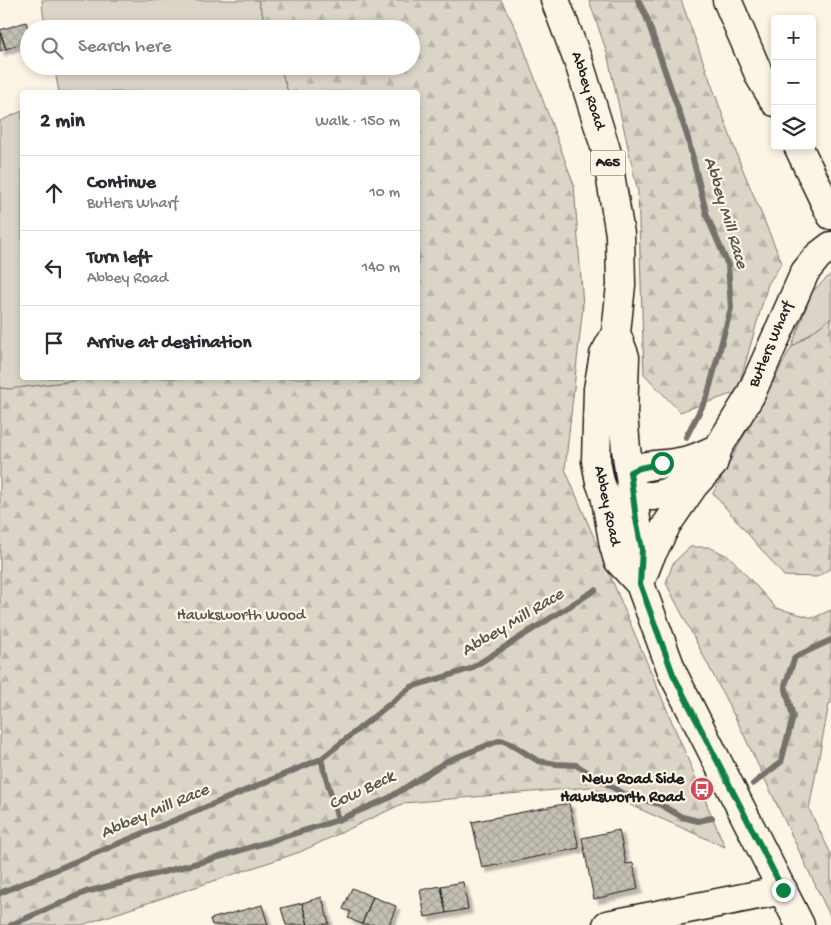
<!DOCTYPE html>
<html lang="en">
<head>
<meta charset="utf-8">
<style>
	body { margin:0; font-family:"Gochi Hand",sans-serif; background:#f7f7f7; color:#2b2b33 }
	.controls { position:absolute; right:15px; top:15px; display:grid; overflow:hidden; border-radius:5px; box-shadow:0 2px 8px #0003 }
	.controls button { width:45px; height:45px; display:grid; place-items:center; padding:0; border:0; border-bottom:1px solid #e1e1e2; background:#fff; color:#2b2b33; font:25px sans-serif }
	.stop { position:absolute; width:15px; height:15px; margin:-11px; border:4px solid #0b8043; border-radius:50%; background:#fff }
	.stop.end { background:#0b8043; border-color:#fff; box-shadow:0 1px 5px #0008 }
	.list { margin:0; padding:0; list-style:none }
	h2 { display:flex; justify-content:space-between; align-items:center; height:65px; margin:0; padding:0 20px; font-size:21px }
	h2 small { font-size:16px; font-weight:400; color:#7c7c81 }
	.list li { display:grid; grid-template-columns:32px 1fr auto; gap:15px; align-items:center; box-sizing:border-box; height:75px; padding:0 20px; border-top:1px solid #e1e1e2 }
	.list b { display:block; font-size:19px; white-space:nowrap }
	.list p { margin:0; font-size:16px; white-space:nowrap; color:#7c7c81 }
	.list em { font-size:16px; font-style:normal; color:#7c7c81 }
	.icon { flex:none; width:28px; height:28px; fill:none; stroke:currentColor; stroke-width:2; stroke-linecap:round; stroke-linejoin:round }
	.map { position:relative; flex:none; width:831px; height:925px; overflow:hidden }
	.search { position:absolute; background:#fff; box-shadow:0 2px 8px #0003; left:20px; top:20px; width:400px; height:55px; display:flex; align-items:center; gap:12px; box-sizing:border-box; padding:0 18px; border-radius:28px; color:#7c7c81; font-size:19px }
	.panel { position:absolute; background:#fff; box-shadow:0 2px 8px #0003; left:20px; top:90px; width:400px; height:290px; border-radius:5px }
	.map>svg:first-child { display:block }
	.green { fill:#dbd5c8; stroke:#7c7872 }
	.forest { fill:url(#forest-firs); stroke:#7c7872 }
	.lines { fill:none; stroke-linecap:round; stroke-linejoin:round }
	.stream { stroke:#75726c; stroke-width:6 }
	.building { fill:url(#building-cross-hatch); stroke:#1c1c1c; filter:url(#shadow) }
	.minor-casing { stroke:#1c1c1c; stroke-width:31 }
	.major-casing { stroke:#1c1c1c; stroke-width:31 }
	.minor { stroke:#fcf5e5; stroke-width:28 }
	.major { stroke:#fcf5e5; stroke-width:28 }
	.route { stroke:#0b8043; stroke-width:6 }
	.labels { text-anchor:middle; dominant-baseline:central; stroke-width:4.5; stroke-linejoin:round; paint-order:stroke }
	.shield { fill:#fcf5e5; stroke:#5f5d58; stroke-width:1 }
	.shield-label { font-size:15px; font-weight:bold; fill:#1c1c1c }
	.street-label { font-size:16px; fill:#1c1c1c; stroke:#fcf5e5 }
	.park-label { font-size:16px; fill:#555450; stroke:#fcf5e5 }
	.poi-label { font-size:16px; font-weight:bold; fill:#1c1c1c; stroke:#fcf5e5; text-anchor:end }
	.water-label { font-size:18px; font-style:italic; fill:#575551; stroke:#fcf5e5 }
</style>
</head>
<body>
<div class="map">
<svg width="831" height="925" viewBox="0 0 831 925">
	<defs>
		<pattern id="forest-firs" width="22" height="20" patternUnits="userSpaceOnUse" patternTransform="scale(1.25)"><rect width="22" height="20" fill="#dbd5c8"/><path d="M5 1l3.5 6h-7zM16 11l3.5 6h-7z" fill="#bbb6ab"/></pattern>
		<pattern id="building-cross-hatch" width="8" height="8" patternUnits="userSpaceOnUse" patternTransform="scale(1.25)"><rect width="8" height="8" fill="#c4c0b3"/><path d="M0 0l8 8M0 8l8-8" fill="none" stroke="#a8a499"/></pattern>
		<filter id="shadow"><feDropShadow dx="4.5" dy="4.5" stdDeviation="1" flood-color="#0004"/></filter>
	</defs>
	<rect width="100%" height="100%" fill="#fcf5e5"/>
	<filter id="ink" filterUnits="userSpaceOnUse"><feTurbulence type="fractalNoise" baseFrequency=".02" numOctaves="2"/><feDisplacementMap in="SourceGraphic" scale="10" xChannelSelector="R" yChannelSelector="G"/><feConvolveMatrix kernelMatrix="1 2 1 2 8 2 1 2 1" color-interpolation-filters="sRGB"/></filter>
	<g filter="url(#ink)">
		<path class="green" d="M42 0H258L267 29H46L43 13Z
			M54 66H280L288 92H59Z
			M22 111V378H98L9 389 0 388V121Z
			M831 274V318L791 348 812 292Z"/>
		<path class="forest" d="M258 0H501L519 35 574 185 583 306 565 469 725 847 590 787 404 803 300 852 82 925H0V388L9 389 98 378H418V92H288L280 66H411V29H267Z
			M589 0H681L740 163 782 263 768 284 737 392 680 412 644 374 638 192 607 53Z
			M831 318V568L817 577 784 576 713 493 791 348Z
			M690 547H709L730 557 776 608 813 618 831 610V703L829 704 809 809 831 854V918L740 727 666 583 673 563Z"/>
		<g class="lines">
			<path class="stream" d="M638 0 646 16 687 135 707 216 728 265 731 308 707 397 686 437
				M321 759 338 820
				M753 784 781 762 793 717 785 685 795 657 831 640
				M0 893 321 759 411 687 470 669 595 590
				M11 925 86 892 213 859 338 820 389 798 447 761 501 740 511 744 538 761 556 764 576 765 625 795 659 804 682 817 698 821 712 818"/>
		</g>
		<path class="building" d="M26 22 29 31V41L6 49 0 30Z
			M0 33 6 49 0 51Z
			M569 803 579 848 482 868 472 822Z
			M619 830 626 864 633 863 638 889 594 899 582 838Z
			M463 882 468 909 446 913 441 886Z
			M441 886 446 913 425 917 420 890Z
			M352 888 373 897 362 924 348 918 351 912 343 909Z
			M322 897 329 924 308 925 302 903Z
			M373 897 396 906 389 925 362 924Z
			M302 903 308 925H286L281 908Z
			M262 905 268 925H212L210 919Z"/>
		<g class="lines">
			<g class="minor-casing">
				<path id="minor" d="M727 0 760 77 775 102
					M798 146 831 215
					M630 472C651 462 663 466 684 461 696 459 707 453 718 448
					M633 496H654L694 485
					M641 580 650 557 667 524 694 485 713 464 718 448 750 396 805 272 818 256 831 246
					M607 925 783 890"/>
			</g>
			<g class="major-casing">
				<path id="major" d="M555 0 580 66 606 150 620 234 621 285 616 333 604 355 598 389 596 461 600 482 605 495 614 546 618 560 640 584 673 674 800 925
					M616 333 625 357 623 414 626 449 636 519 642 549 640 584"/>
			</g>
			<use href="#minor" class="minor"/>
			<use href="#major" class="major"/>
		</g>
	</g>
	<g class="lines" filter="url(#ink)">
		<path class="route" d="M662 463 640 468 630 472 636 519 642 549 640 584 673 674 783 890"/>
	</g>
	<defs>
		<g id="bus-disc" transform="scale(1.25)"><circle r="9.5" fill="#d1495b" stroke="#fcf5e5"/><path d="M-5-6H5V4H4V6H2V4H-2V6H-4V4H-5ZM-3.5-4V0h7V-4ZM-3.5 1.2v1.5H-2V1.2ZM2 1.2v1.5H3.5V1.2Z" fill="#fff"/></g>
	</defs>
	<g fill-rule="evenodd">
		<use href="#bus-disc" x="702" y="789"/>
	</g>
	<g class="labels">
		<rect class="shield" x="590.5" y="150.5" width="35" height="25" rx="4"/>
		<g class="shield-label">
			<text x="608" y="163">A65</text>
		</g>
		<g class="street-label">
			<text transform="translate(587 91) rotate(72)">Abbey Road</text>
			<text transform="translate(772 345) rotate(-67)">Butlers Wharf</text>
			<text transform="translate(606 506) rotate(78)">Abbey Road</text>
		</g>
		<g class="park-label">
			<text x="241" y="616">Hawksworth Wood</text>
		</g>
		<g class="poi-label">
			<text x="684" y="780">New Road Side<tspan x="684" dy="18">Hawksworth Road</tspan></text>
		</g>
		<g class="water-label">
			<text transform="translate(725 213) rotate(73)">Abbey Mill Race</text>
			<text transform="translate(513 623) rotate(-31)">Abbey Mill Race</text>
			<text transform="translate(362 791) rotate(-25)">Cow Beck</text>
			<text transform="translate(155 812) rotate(-23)">Abbey Mill Race</text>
		</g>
	</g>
</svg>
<div class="controls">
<button>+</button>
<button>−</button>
<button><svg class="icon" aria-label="layers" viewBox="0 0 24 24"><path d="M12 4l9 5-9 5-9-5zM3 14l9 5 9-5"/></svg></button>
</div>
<div class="stop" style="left:662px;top:463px"></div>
<div class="stop end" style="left:783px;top:890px"></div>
<div class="search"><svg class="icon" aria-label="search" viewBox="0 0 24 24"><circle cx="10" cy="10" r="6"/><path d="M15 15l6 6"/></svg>Search here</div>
<section class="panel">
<h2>2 min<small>Walk · 150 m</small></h2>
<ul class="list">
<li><svg class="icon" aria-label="ahead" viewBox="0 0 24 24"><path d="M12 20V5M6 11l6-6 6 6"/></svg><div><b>Continue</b><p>Butlers Wharf</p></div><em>10 m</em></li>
<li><svg class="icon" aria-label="left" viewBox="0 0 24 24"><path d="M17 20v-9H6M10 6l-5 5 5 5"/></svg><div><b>Turn left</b><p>Abbey Road</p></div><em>140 m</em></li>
<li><svg class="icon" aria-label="arrive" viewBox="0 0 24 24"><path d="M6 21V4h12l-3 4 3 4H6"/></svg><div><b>Arrive at destination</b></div></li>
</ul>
</section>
</div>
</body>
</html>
